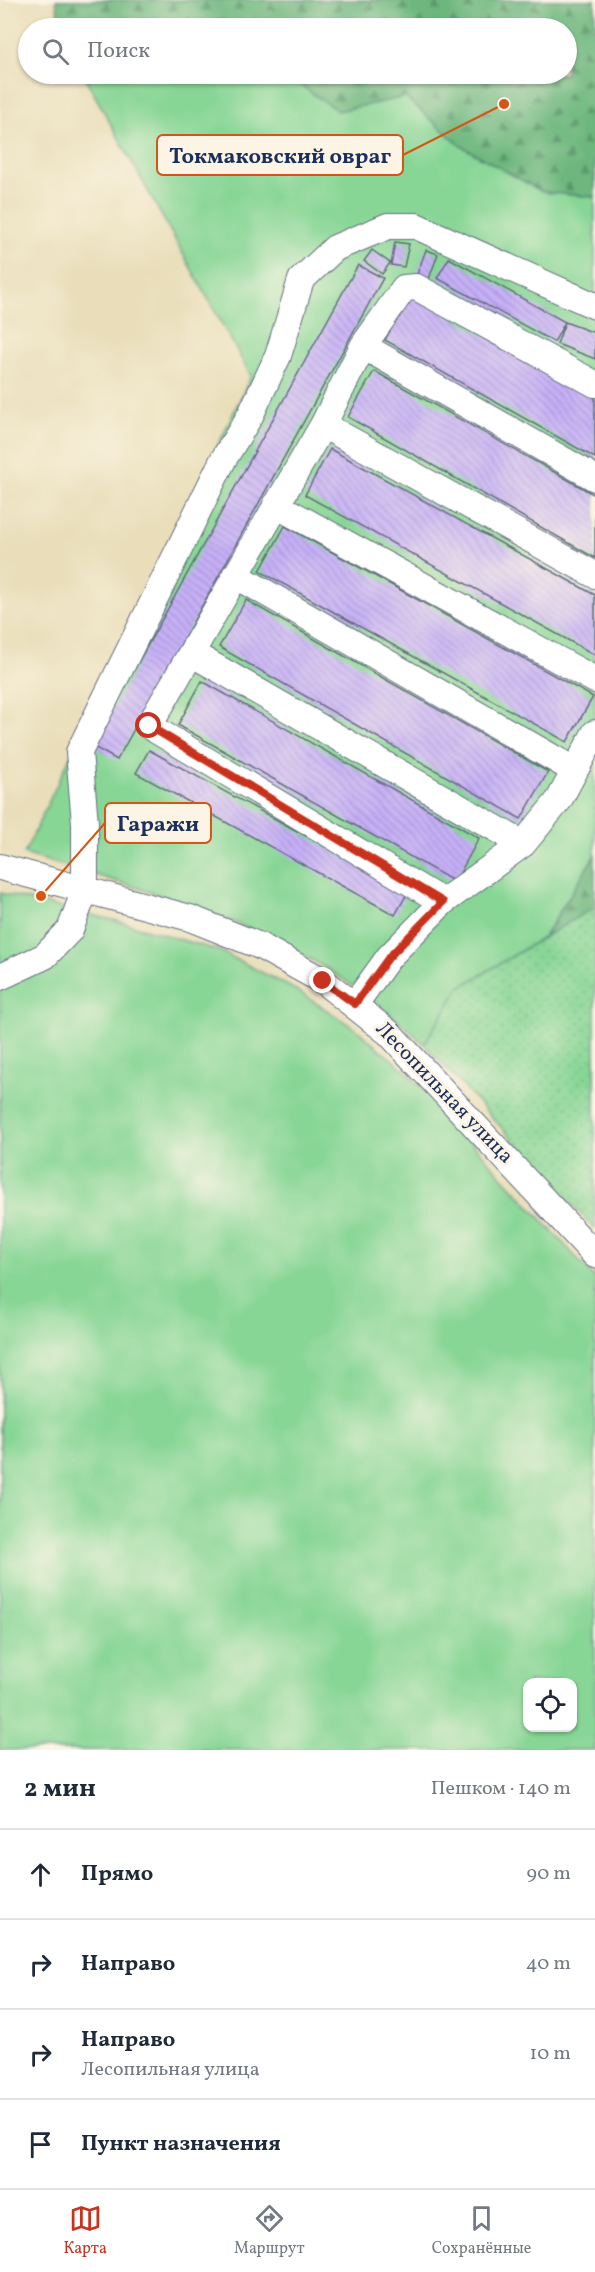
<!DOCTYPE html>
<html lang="ru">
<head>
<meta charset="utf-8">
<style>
	body { margin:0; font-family:Vollkorn,serif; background:#f2f2f3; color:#1f2937 }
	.controls { position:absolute; right:18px; bottom:18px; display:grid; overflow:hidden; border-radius:12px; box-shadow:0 2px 4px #0004 }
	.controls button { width:54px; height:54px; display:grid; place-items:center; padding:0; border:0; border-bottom:2px solid #e0e1e3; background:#fff; color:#1f2937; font:30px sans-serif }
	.stop { position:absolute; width:18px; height:18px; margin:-14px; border:4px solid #c8321e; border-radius:50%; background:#fff }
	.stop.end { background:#c8321e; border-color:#fff; box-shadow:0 2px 6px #0008 }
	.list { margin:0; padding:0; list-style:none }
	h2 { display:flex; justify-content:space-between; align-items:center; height:78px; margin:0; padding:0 24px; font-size:26px }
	h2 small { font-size:20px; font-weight:400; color:#747a83 }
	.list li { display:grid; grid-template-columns:39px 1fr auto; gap:18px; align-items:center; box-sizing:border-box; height:90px; padding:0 24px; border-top:2px solid #e0e1e3 }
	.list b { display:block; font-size:22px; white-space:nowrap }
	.list p { margin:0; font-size:20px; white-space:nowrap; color:#747a83 }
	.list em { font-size:20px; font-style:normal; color:#747a83 }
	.icon { flex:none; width:33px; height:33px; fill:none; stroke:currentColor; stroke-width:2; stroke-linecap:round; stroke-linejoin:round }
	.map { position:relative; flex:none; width:595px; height:1750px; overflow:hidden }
	.search { position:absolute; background:#fff; box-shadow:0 2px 4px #0004; left:18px; right:18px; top:18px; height:66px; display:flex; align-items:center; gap:15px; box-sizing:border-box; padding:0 21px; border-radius:33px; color:#747a83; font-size:22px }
	.sheet { height:438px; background:#fff }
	nav { display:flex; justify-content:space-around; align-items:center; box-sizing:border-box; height:84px; border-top:2px solid #e0e1e3; background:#fff; font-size:16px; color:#747a83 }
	nav a { display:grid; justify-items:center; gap:3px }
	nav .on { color:#c8321e }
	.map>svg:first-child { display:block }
	.grass { fill:#87d695; stroke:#51827a; stroke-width:1.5; fill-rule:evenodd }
	.forest { fill:url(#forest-firs); stroke:#44736e; stroke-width:1.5 }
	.garden { fill:url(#garden-dots); stroke:#51827a; stroke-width:1.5 }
	.building { fill:url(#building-back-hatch) }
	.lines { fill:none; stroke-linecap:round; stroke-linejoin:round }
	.minor-casing { stroke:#636c7e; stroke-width:28 }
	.minor { stroke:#fff; stroke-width:26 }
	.route { stroke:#c8321e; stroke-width:8 }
	.labels { text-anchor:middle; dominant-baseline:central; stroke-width:6; stroke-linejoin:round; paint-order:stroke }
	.street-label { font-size:21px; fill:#1b2f5e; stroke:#fcf5e5 }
	.leader { fill:none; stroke:#d45514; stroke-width:2 }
	.callout-dot { fill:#d45514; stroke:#fcf5e5; stroke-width:2 }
	.callout { fill:#fcf5e5; stroke:#d45514; stroke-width:2 }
	.callout-label { font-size:22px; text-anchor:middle; font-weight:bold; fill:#1b2f5e }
</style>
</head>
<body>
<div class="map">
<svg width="595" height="1750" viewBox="0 0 595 1750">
	<defs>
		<pattern id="forest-firs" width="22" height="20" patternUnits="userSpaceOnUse" patternTransform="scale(1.5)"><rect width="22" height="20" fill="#6db77e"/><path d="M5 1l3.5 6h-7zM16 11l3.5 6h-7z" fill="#59956a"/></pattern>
		<pattern id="garden-dots" width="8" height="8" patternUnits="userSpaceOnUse" patternTransform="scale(1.5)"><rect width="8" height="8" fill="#87d695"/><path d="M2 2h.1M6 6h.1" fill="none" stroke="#74b883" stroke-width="1.8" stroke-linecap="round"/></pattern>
		<pattern id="building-back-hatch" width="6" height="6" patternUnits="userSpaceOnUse" patternTransform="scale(1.5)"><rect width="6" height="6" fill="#c7b1f8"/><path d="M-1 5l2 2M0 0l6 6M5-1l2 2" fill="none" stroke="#a190cc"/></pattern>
	</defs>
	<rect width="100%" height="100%" fill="#fcf5e5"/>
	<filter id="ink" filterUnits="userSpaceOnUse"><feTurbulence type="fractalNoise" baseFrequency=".0167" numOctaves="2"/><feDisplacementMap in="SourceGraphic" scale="12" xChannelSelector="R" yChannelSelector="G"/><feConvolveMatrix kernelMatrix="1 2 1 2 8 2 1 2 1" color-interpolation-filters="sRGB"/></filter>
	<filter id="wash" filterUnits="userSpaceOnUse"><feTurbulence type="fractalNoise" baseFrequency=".008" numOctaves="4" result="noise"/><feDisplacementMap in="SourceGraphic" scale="24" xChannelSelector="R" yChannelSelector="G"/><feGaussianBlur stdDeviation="1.35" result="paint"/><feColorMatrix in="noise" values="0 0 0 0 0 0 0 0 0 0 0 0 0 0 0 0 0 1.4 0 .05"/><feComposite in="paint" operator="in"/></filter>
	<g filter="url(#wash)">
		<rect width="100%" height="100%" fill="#e9deb9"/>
		<path class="grass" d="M83 74H284L338 111 405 97 461 146 543 192 595 197V855L544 937 459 988 424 1044C306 930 175 899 24 854L251 376Z
			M0 893 121 922 220 951 296 990 356 1029 409 1074 595 1278V1750H0ZM528 1682H572V1728H528Z"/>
		<path class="forest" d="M56 0H595V197L543 192 461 146 405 97 338 111 284 74H566V28H60Z
			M595 855V907L544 937Z"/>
		<path class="garden" d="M595 907V1229L424 1044 459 988Z"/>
		<g id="blocks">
			<path class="building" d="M395 242 409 244 404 267 391 265Z
				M372 250 390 263 382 274 364 261Z
				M426 250 438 254 429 279 417 274Z
				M449 258 565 322 554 342 437 278Z
				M358 265 383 278 117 760 92 746Z
				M411 294 595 398V458L385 340Z
				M565 322 595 333V359L557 344Z
				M374 371 595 495V558L348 417Z
				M330 449 595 595V655L305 495Z
				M285 526 593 697 567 742 260 571Z
				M246 600 548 772 521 819 219 647Z
				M202 681 479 838 455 882 178 725Z
				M149 750 408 892 395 915 136 773Z"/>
		</g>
	</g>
	<g filter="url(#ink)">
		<use href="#blocks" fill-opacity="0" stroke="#636c7e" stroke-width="1.5"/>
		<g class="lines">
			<g class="minor-casing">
				<path id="minor" d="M363 346 595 478
					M323 425 595 575
					M276 505 595 680
					M235 575 574 770
					M191 653 523 844
					M0 867 190 918 260 946 323 981 389 1033 595 1255
					M443 902 149 726 323 425 363 346 404 288 416 287 595 384
					M0 977 45 956 70 930 85 890V823L79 752 223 460 250 416 278 356 301 280 335 248 388 226H416L595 306
					M355 1004 389 957 443 902 523 844 559 800 595 733"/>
			</g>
			<use href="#minor" class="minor"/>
		</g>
	</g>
	<g class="lines" filter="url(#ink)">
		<path class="route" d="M149 726 443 902 389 957 355 1004 323 981"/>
	</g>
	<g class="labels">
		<g class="street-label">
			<text transform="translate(444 1093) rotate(46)">Лесопильная улица</text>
		</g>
	</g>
	<path class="leader" d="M504 104L403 155M41 896L105 823"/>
	<g class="callout-dot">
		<circle cx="504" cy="104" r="6"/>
		<circle cx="41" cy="896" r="6"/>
	</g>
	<g class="callout">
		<rect x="157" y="135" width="246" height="40" rx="6"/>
		<rect x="105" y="803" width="106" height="40" rx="6"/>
	</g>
	<g class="callout-label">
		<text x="280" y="163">Токмаковский овраг</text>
		<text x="158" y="831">Гаражи</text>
	</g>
</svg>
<div class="controls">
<button><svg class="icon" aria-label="locate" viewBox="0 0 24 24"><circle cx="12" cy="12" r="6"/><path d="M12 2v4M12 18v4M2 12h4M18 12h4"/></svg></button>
</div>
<div class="stop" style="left:149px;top:726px"></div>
<div class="stop end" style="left:323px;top:981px"></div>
<div class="search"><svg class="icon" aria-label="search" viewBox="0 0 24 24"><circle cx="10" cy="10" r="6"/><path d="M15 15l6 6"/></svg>Поиск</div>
</div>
<section class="sheet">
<h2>2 мин<small>Пешком · 140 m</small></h2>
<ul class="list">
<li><svg class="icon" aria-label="ahead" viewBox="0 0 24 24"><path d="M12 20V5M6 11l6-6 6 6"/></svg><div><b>Прямо</b></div><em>90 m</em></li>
<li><svg class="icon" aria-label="right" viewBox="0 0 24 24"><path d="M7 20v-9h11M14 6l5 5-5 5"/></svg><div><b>Направо</b></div><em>40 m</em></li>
<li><svg class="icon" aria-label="right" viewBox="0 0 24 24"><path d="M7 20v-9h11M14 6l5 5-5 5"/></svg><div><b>Направо</b><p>Лесопильная улица</p></div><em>10 m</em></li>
<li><svg class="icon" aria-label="arrive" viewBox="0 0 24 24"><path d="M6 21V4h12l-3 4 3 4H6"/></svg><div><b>Пункт назначения</b></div></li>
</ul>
</section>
<nav>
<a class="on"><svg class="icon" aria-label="map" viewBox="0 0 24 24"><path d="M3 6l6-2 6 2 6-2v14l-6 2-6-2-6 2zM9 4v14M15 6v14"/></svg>Карта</a>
<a><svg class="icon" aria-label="directions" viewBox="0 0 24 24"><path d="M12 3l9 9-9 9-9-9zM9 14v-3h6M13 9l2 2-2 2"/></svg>Маршрут</a>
<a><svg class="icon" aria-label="saved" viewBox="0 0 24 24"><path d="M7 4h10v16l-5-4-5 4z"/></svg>Сохранённые</a>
</nav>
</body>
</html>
